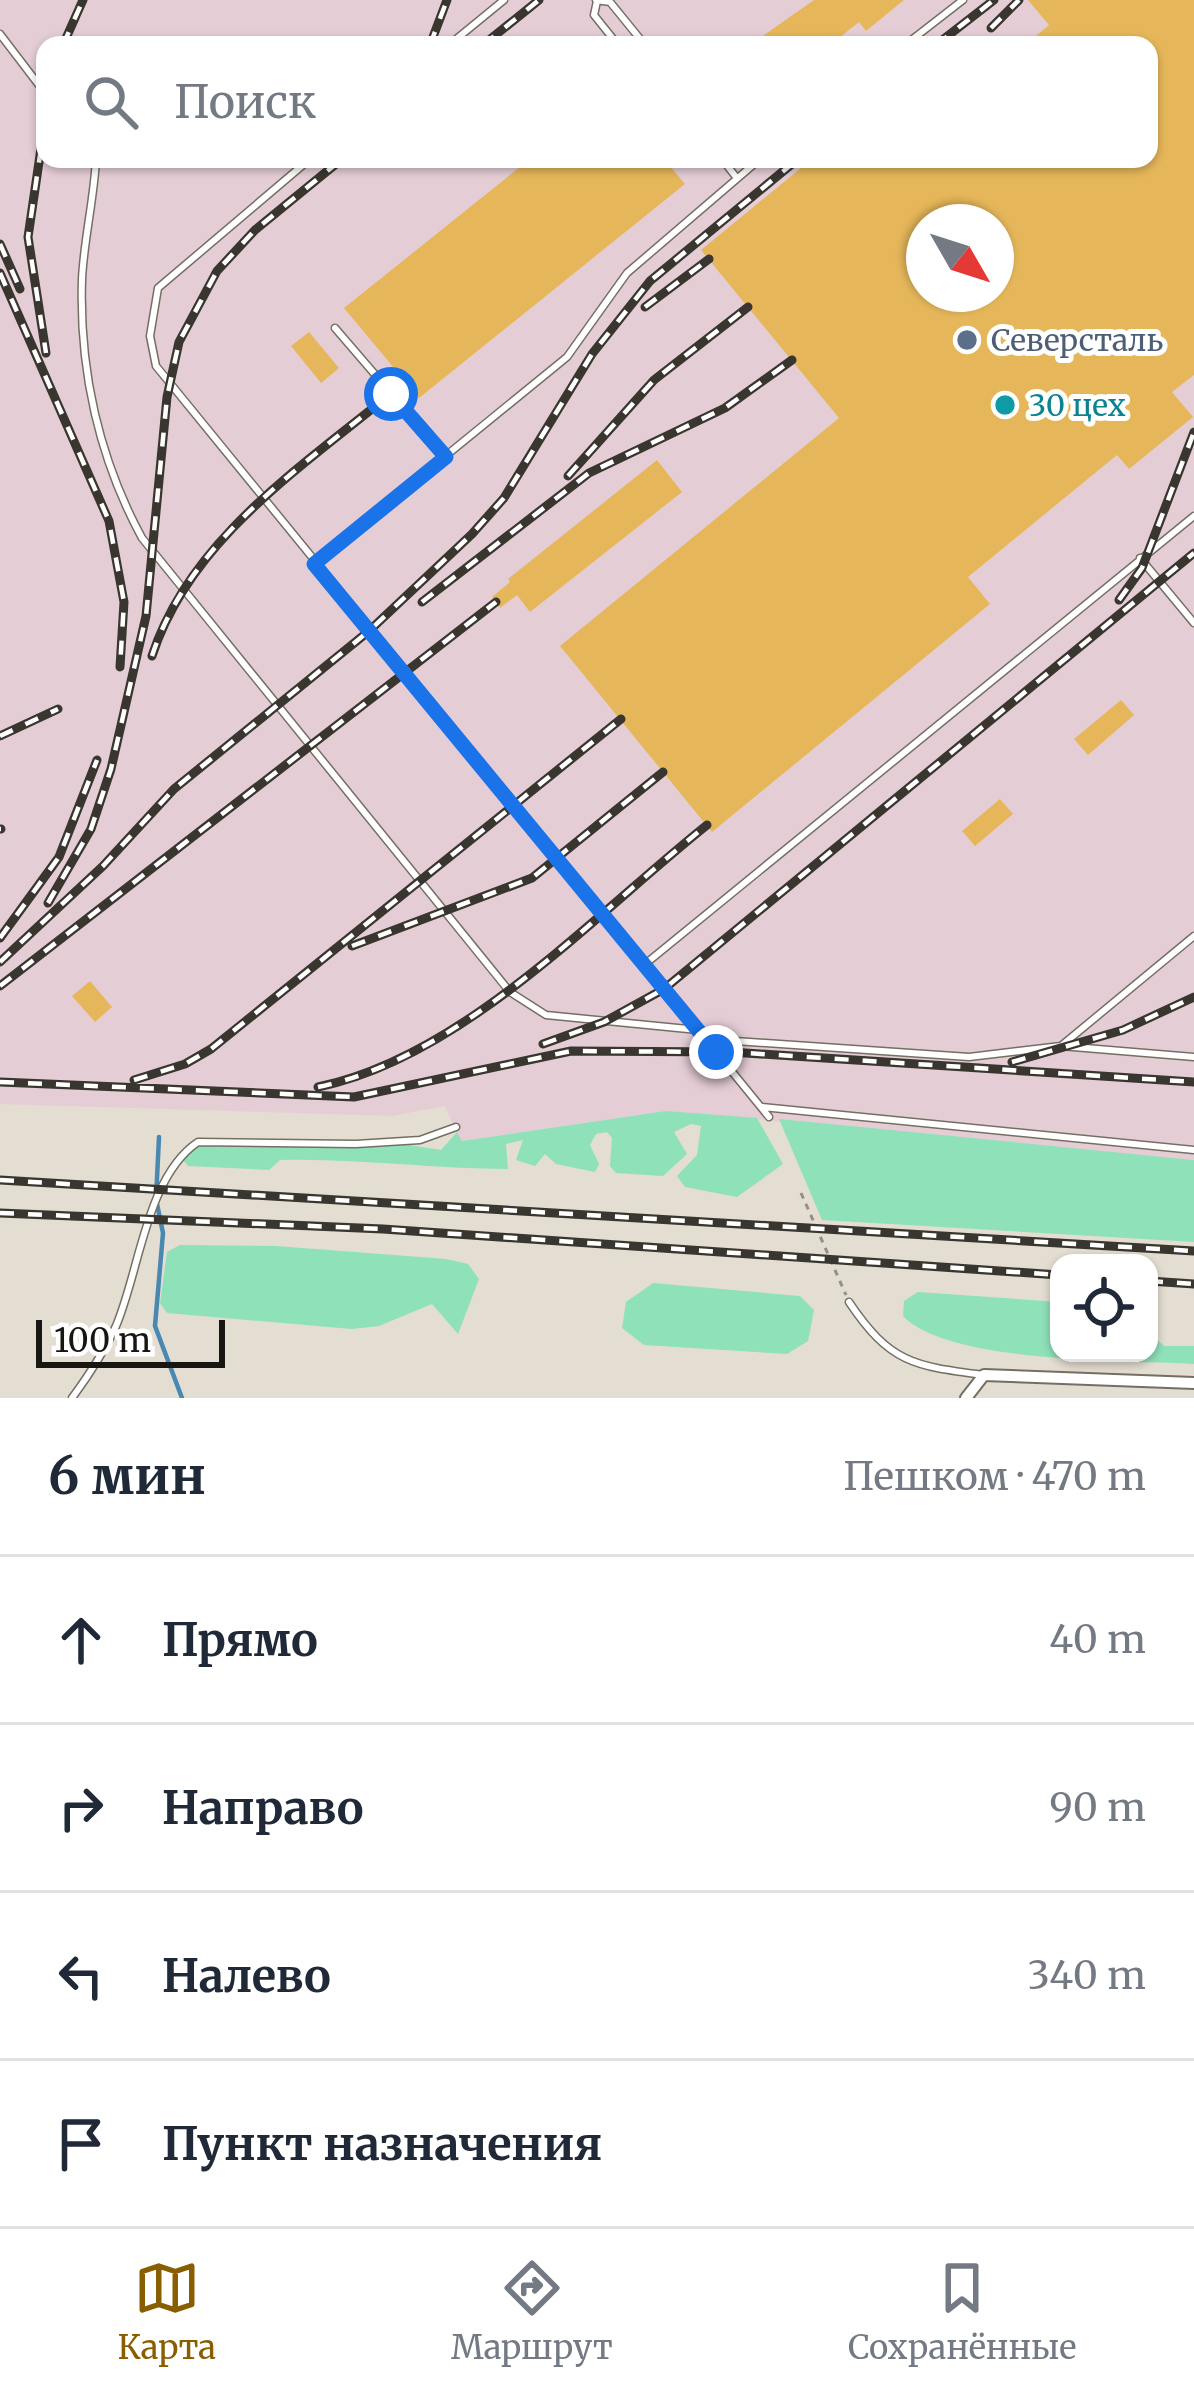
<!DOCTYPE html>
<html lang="ru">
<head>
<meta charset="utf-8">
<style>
	body { margin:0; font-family:Merriweather,serif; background:#f2f2f3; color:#1f2937 }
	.controls { position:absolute; right:36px; bottom:36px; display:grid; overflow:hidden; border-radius:24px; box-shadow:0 3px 9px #0004 }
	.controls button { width:108px; height:108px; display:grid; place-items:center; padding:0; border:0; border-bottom:3px solid #e0e1e3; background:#fff; color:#1f2937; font:60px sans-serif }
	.compass { position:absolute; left:906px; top:204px; width:108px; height:108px; border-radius:50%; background:#fff; box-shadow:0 3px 9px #0004; rotate:129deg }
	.scale { position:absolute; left:36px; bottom:30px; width:189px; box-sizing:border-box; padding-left:12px; border:6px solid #181612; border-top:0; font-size:33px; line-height:42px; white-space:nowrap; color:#181612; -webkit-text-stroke:9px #fff; paint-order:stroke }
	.stop { position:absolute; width:36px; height:36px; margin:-27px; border:9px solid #1a73e8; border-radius:50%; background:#fff }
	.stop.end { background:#1a73e8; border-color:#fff; box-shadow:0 3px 12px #0008 }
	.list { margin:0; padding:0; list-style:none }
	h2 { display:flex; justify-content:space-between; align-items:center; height:156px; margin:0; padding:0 48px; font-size:51px }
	h2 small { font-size:39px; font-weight:400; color:#747a83 }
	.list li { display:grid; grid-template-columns:78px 1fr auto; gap:36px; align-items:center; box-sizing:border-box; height:168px; padding:0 48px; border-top:3px solid #e0e1e3 }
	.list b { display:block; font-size:45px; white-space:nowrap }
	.list em { font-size:39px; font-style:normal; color:#747a83 }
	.icon { flex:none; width:66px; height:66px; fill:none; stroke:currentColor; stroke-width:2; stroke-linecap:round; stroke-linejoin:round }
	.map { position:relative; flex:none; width:1194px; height:1398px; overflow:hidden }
	.search { position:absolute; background:#fff; box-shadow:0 3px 9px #0004; left:36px; right:36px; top:36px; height:132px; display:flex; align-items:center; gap:30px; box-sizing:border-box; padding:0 42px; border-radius:24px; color:#747a83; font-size:45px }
	.sheet { height:828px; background:#fff }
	nav { display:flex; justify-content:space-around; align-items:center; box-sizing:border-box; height:168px; border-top:3px solid #e0e1e3; background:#fff; font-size:33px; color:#747a83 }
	nav a { display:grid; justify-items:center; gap:6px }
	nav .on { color:#895e00 }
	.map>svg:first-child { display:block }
	.industrial { fill:#e5cdd6; fill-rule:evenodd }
	.green { fill:#8ee1b9 }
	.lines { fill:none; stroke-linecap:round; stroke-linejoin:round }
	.stream { stroke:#4988b1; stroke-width:4.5 }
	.building { fill:#e6b75a; fill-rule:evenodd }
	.lane-casing { stroke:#756f63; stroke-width:9 }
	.street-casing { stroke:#756f63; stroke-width:14 }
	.path { stroke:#959087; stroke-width:3; stroke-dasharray:6 6; stroke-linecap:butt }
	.lane { stroke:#fff; stroke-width:6 }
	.street { stroke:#fff; stroke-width:10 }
	.rail-casing { stroke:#393630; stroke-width:9 }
	.rail { stroke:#fff; stroke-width:4.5; stroke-dasharray:14; stroke-linecap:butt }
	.route { stroke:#1a73e8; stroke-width:15 }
	.service-dot { fill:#5c6f8a; stroke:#fff; stroke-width:4.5 }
	.culture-dot { fill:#0f9aa8; stroke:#fff; stroke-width:4.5 }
	.labels { text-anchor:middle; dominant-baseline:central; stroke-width:10; stroke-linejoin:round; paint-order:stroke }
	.service-label { font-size:30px; fill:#4e5e75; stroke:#fff; text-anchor:start }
	.culture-label { font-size:30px; fill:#0d838f; stroke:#fff; text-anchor:start }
</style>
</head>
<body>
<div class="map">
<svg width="1194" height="1398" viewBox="0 0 1194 1398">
	<rect width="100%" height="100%" fill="#e4ddd1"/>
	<path class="industrial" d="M0 0H1194V1160L666 1111 461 1141 445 1106 392 1116 0 1104ZM45 45H1149V159H45ZM924 222H996V294H924Z"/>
	<path class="green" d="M666 1111 757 1118 783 1164 737 1197 685 1187 677 1176 697 1155 701 1126 691 1124 674 1132 687 1154 663 1176 616 1173 610 1166 612 1138 607 1132 596 1134 590 1145 599 1164 595 1172 556 1164 545 1154 535 1166 516 1160 523 1140 506 1144 508 1169C431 1169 357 1158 280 1160L269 1170 188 1166 182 1159 194 1146 403 1144 441 1150 457 1132 462 1141Z
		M779 1119 1194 1160V1242L822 1220Z
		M180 1245 276 1246 446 1259 468 1264 479 1279 458 1334 432 1304 379 1326 352 1329 167 1313 160 1303 167 1252Z
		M653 1283 800 1296 814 1310 808 1341 787 1354 644 1345 622 1328 626 1302Z
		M918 1292 1059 1302V1353H1149V1332L1164 1346H1194V1364C1127 1360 949 1364 903 1316L904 1301Z"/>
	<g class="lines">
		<path class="stream" d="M159 1137 156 1199 163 1233 155 1326 182 1398"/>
	</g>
	<path class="building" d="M814 0H904L866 31 859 22 830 45H750Z
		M1028 0H1194V375L1172 392 1193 417 1129 469 1117 455 968 577 990 604 712 832 560 646 839 418 701 250 812 159H1149V45H1025L1049 25ZM924 222H996V294H924Z
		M530 159H664L685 184 419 398 344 308Z
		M309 332 339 368 321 383 291 346Z
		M657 460 682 492 530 612 517 595 500 608 492 597 510 582 508 579Z
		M1121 700 1134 715 1088 755 1074 739Z
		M1000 799 1013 814 975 846 962 831Z
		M90 981 112 1007 95 1022 72 996Z"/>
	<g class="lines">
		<g class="lane-casing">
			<path id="lane" d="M596 0 610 2 645 45
				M597 1 594 15 618 45
				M0 34 45 93
				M449 45 504 0
				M905 45 963 0
				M96 159C94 199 84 239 82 279 79 370 99 459 142 538L510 992 546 1015 698 1030
				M310 159 158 288 150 336 156 366 769 1117
				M722 159 736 177
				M335 328 446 457
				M1140 558 1194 623
				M313 564 567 357 627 273 760 159
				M644 965 1194 516
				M706 1039 969 1057 1061 1046 1194 936
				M1061 1046 1194 1057
				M762 1107 1194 1150
				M849 1302C890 1363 913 1366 984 1375
				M72 1398C89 1375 104 1352 116 1326 140 1270 146 1177 198 1142L356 1144 420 1140 456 1127"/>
		</g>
		<g class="street-casing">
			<path id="street" d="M966 1398 984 1375 1194 1383"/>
		</g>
		<path class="path" d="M801 1193 846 1295"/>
		<use href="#lane" class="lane"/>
		<use href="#street" class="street"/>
		<g class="rail-casing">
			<path id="rail" d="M991 28 1019 0
				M63 45 83 0
				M430 45 447 0
				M483 45 539 0
				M936 45 994 0
				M45 121 28 237 46 353
				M0 244 20 289
				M0 273 109 521 124 602 120 667
				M645 307 709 259
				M568 476 654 380 748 307
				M1119 600 1142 568 1194 432
				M422 602 589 473 725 408 792 360
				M152 656C191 535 311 461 405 382
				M0 736 58 709
				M0 829H1
				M48 903 91 829 111 769 146 616 167 397 179 342 217 271 255 230 342 159
				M0 938 59 857 97 760
				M352 946 532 878 663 772
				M0 962 103 866 174 789 369 631 472 534 504 498 592 354 650 281 798 159
				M0 986 496 602
				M543 1044 604 1022 664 989 1194 553
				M1012 1062 1123 1030 1194 997
				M134 1080 185 1064 211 1049 621 719
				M0 1082 354 1097 571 1051 731 1052 1194 1082
				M318 1087C463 1057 594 915 707 825
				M0 1180 1194 1251
				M0 1213 383 1229 1059 1275
				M1149 1281 1194 1284"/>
		</g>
		<use href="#rail" class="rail"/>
	</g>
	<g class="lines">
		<path class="route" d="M391 394 446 457 314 564 716 1052"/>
	</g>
	<circle class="service-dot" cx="967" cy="340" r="12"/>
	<circle class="culture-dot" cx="1005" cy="405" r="12"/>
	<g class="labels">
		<g class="service-label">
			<text x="991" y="340">Северсталь</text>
		</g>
		<g class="culture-label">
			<text x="1029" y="405">30 цех</text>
		</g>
	</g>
</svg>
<div class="controls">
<button><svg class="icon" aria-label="locate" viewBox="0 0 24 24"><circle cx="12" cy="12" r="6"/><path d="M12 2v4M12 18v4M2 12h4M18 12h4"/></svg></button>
</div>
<svg class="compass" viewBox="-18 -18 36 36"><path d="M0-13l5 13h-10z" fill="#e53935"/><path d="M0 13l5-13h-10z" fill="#747a83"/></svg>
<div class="scale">100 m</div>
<div class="stop" style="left:391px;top:394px"></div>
<div class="stop end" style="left:716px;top:1052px"></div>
<div class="search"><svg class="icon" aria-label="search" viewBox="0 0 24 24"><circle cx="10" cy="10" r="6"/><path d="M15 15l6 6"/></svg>Поиск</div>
</div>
<section class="sheet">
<h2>6 мин<small>Пешком · 470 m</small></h2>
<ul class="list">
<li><svg class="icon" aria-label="ahead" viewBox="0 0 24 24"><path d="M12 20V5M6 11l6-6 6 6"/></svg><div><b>Прямо</b></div><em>40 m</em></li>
<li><svg class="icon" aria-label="right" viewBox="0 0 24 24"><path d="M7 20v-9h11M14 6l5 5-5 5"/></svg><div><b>Направо</b></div><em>90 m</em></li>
<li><svg class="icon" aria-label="left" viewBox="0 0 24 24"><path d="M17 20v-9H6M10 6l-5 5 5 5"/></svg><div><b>Налево</b></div><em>340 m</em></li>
<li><svg class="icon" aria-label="arrive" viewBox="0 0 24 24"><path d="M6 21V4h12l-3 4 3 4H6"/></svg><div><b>Пункт назначения</b></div></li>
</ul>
</section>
<nav>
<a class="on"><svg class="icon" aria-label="map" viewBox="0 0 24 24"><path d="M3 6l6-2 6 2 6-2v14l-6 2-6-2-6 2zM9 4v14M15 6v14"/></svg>Карта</a>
<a><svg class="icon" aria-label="directions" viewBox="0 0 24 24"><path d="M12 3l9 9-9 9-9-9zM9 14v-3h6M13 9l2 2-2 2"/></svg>Маршрут</a>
<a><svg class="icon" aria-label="saved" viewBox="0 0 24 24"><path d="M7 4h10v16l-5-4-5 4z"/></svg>Сохранённые</a>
</nav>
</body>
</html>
